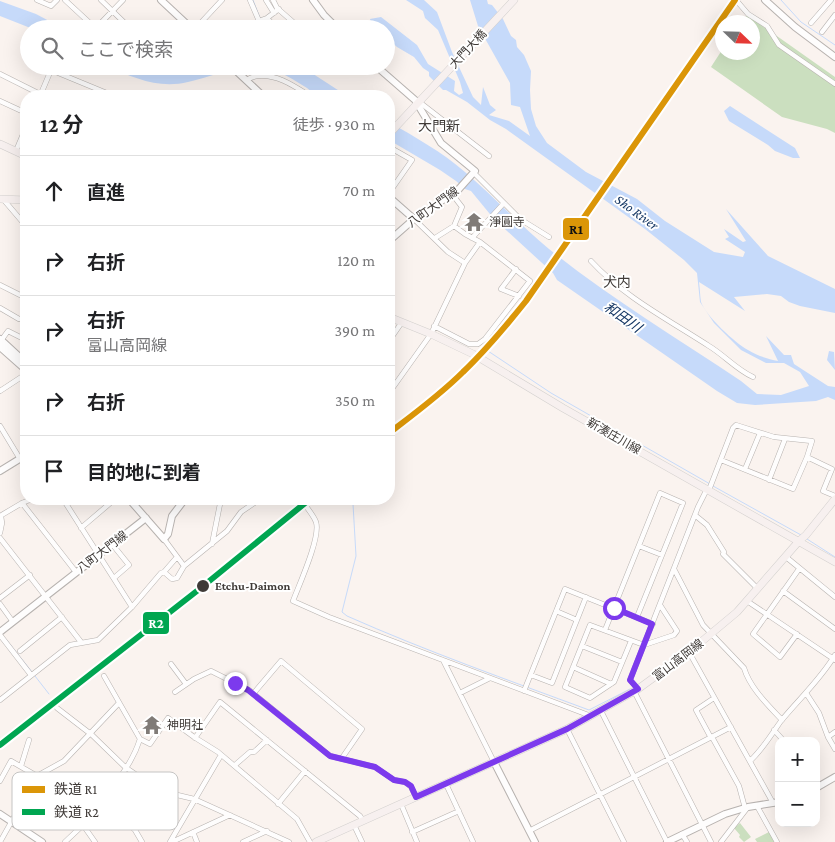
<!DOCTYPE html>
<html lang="ja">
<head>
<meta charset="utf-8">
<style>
	body { margin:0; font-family:"Crimson Pro","Noto Sans JP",serif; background:#f6f6f6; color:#202124 }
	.controls { position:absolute; right:15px; bottom:15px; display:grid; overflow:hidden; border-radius:10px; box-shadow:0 5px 20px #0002 }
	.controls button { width:45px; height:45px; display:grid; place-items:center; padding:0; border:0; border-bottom:1px solid #e0e0e0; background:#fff; color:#202124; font:25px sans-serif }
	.compass { position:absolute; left:715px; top:15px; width:45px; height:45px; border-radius:50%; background:#fff; box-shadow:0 5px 20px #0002; rotate:113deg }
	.stop { position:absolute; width:15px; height:15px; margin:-11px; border:4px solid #7c3aed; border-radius:50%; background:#fff }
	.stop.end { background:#7c3aed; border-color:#fff; box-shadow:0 1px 5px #0008 }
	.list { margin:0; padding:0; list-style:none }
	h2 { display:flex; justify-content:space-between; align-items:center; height:65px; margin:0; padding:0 20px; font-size:21px }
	h2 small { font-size:16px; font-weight:400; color:#757577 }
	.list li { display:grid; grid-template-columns:32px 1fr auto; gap:15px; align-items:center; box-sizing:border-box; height:70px; padding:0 20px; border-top:1px solid #e0e0e0 }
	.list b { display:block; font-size:19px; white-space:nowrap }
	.list p { margin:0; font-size:16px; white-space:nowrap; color:#757577 }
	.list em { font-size:16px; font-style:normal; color:#757577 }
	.icon { flex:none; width:28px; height:28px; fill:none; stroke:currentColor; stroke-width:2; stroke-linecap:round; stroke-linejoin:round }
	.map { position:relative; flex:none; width:835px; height:842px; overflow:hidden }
	.search { position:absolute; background:#fff; box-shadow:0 5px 20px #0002; left:20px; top:20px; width:375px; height:55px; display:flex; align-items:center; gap:12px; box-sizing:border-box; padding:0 18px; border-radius:28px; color:#757577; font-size:19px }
	.panel { position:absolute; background:#fff; box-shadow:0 5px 20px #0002; left:20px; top:90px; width:375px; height:415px; border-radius:20px }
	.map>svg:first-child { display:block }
	.green { fill:#cbdfbf }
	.water { fill:#c6dafa }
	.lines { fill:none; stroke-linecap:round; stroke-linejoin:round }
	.stream { stroke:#c6dafa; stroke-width:1 }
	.street-casing { stroke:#b7b2af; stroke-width:5.5 }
	.secondary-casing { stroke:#b7b2af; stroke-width:8 }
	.primary-casing { stroke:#d3d0ce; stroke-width:8 }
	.street { stroke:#fefdfd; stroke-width:4.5 }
	.secondary { stroke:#fefdfd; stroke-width:6 }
	.primary { stroke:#f7f0ef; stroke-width:7 }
	.rail-1-casing { stroke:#fff; stroke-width:10 }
	.rail-2-casing { stroke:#fff; stroke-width:10 }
	.rail-1 { stroke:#db9608; stroke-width:6 }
	.rail-2 { stroke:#00a651; stroke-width:6 }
	.route { stroke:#7c3aed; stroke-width:6 }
	.stop-dot { fill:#3f3a37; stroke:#fff; stroke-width:2 }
	.labels { text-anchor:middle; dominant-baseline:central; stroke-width:4; stroke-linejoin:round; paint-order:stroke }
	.street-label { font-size:12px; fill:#3f3a37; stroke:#fff }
	.poi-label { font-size:12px; fill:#3f3a37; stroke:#fff; text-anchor:start }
	.stop-label { font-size:12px; font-weight:bold; fill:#3f3a37; stroke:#fff; text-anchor:start }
	.neighbourhood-label { font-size:14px; fill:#3f3a37; stroke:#fff }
	.water-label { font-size:14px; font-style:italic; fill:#0d305f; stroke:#fff }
	.key { fill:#fff; stroke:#c5c4c3; stroke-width:1 }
	.key-label { font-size:14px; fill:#3f3a37 }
	.line-badge { stroke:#fff; stroke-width:2 }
	.badge-label { font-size:14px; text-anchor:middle; font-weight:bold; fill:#fff }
	.pale-badge-label { font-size:14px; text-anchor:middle; font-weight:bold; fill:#111 }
</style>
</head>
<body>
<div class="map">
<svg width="835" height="842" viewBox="0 0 835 842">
	<rect width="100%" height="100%" fill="#faf3ef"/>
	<path class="green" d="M747 15 835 77V133L827 129 782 117 711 67 722 50V52H752V22H741Z
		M740 823 751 837 744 842 739 837 740 835 734 828Z
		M769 832 775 842H757L755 839Z"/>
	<path class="water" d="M406 0H424L437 12 452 52 473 97 481 105 483 87 490 105 496 110 489 115 509 121 530 136 520 107 511 105 510 83 478 26 470 0H487L488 4 492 5 503 19 511 36 516 40 517 47 524 55 531 71 530 90 531 109 536 126 547 143 586 172 637 199 665 221 714 252 743 257 745 252 725 239 729 237 724 229 743 242 746 241 726 209 768 256 835 289V313L800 306 789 302 781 296 767 294 734 297 745 311 699 282C700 289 700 296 701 302 706 316 735 343 748 350 758 356 768 359 778 361L766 336 784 355H791L794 364 828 386 835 387V400L828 397 816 401 755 405 737 403 717 391 557 280 553 273 494 219 471 191 465 189 456 181 440 170 389 140V122C415 137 442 152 465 172 494 197 520 225 549 249 610 298 677 338 741 381L757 394 781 395 809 386 800 372 784 363H766L741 350 714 323 700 302 697 273 684 260 645 229 506 129 490 120 467 102 446 90H443L429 76V72L423 68 414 57 397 47 386 37V29H373L370 19 381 17 417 45 428 64 455 81 454 91 459 95 463 93 460 82 438 30 425 18 423 11Z
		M0 1 36 14 64 29H33L0 16Z
		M108 66H143L156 70 174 71 187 70 198 66H301L347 96C339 96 328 98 320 96 316 95 311 91 307 88 294 80 281 71 266 68 241 62 213 77 188 82 159 89 133 78 108 66Z
		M730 106 795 148 800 158H793L775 151 768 145 729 121 724 111Z
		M829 351 834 352 835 370 827 360Z"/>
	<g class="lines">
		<path class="stream" d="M253 0 260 18
			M781 0 801 22 835 45
			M262 22 263 29
			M482 347 551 393 710 484
			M23 352 26 354
			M713 486 801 535
			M349 499 353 504 356 556 342 612 347 616C426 651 508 680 589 710L630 689
			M807 539 835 557
			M5 638 32 672
			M35 676 49 694"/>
		<g class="street-casing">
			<path id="street" d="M37 0 51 6 57 0
				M65 0 93 26 97 27 123 0
				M101 0 131 29
				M250 0 259 21 267 18
				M266 0 274 13
				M273 0 277 8 301 29
				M736 0 748 14 767 26 779 45 835 84
				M811 23 831 0
				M195 29 222 0
				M277 29 267 18 279 9
				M319 29H323
				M822 32 835 15
				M0 74 40 94
				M246 80C250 78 254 76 258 76 277 74 294 86 310 96
				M40 96 51 70 114 96
				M0 101 26 113
				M418 101 489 156
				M389 147 412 160 389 193
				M16 151 26 127
				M474 173 520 219 549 237
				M452 194 462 207 454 226
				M3 199 26 226
				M414 219 448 252 465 263
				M472 238 504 203
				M591 261C624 297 669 320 709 346 724 355 737 370 753 377
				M516 269 501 289 519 296
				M0 285 26 298
				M0 308 19 319
				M434 326 469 344H478L485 339 530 281 480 242 465 234 454 226 435 238
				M389 341 402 322
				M0 342 8 331 26 340
				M0 391 26 374
				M389 393 431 334 465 263 480 242
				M0 426 20 459
				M721 460 793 489 807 457
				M745 469 760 433
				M769 480 785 439
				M709 490 733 428 736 425 774 437 812 441 807 457 832 469 823 491 835 496
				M63 499 132 607
				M301 499C305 506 313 514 316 522 321 537 299 585 293 601L329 617 591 716
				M22 503 76 572
				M0 516 22 503 32 499
				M696 516 707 525 724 552 723 554 758 589
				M81 528 115 499
				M0 533 2 523 1 516
				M0 538 81 642
				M164 539 184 566
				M112 544 129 565 114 578
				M212 544 221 499
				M639 546 662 555
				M786 557 835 597
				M674 569 703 625 744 668C750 688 768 705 782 720
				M164 572 172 579 177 578 184 566 227 531 241 512 260 499
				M783 591 835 629
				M0 598 30 575
				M747 601 835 660
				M0 604 13 622
				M556 611 577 620
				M605 630 660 493 683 503 637 617
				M797 634 780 657 753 634 799 569
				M0 635 31 675
				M631 641 614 682 590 698 565 687 590 625 644 645 674 635 677 631 660 605
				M582 646 622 662
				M20 651 62 617
				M689 652 773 803
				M443 660 494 762
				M171 664 186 684
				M573 667 611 684
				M531 675 552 683 586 597
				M104 676 140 739 150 744 168 718 194 737 218 752 297 819 310 842
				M638 689 630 680 698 507 707 489
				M524 691 565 589 653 624
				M634 691 711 842
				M175 692 194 679 211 671 249 690 330 756 375 767 394 780 405 782 411 787 416 797
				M460 693 490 678
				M806 693 819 713 828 737
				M253 694 281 661 362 729 342 758
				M0 700 70 645 98 640 132 607 161 573 164 572 177 557
				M57 708 92 735 125 767 141 778 169 793 194 799 289 842
				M601 711 667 842
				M567 729 624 842
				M774 730 784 741
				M835 732 828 737 835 749
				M712 737 739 786 745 808
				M195 738 220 702 360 816 363 821
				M711 738 696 710 714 698
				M750 761C763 749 771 735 781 721 799 699 821 679 835 655
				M235 765 250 752H254L267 740
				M21 766 29 740
				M0 781 11 761 37 776
				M446 784 473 842
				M101 800 135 830 142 842
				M278 804 305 771
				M401 804 417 842
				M757 806 777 842
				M83 825 95 842
				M354 825 362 842
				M529 831 731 727
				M193 832 197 842
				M412 832 459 811
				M682 834 687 842
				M0 842 37 776 64 761 119 703
				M65 842 83 825V819C105 796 130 771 140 739
				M170 842 221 755
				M172 842 230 815
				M243 842 267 831
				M721 842 748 807"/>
		</g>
		<g class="secondary-casing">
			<path id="secondary" d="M161 0 192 29
				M313 0 324 15 338 29
				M765 0 795 27 835 57
				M231 66 263 96
				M376 66 415 100 441 143 475 171 458 190 414 219 389 241
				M389 197 414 219
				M0 339 26 363
				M0 347 26 370
				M0 471 26 455
				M129 499 164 539 168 534 172 516 185 499
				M0 632 146 518
				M494 762 535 842
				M816 788 835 777
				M0 814 42 842
				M667 842 725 814 748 807 779 802"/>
		</g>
		<g class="primary-casing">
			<path id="primary" d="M389 134 514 0
				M0 144 26 156
				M0 199 26 200
				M389 317 431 334 473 354 563 408 835 562
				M316 842 567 729 638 689 689 652 737 612 799 541 806 535 835 499"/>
		</g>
		<use href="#street" class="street"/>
		<use href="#secondary" class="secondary"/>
		<use href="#primary" class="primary"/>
		<g class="rail-1-casing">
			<path id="rail-1" d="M389 433C414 414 440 395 463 372 486 350 506 326 526 301L735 0"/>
		</g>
		<g class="rail-2-casing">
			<path id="rail-2" d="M0 745 202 587 310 499"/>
		</g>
		<use href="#rail-1" class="rail-1"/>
		<use href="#rail-2" class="rail-2"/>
	</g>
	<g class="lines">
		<path class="route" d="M235 683 248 690 330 756 375 767 394 780 405 782 411 786 416 797 567 729 638 689 630 680 652 624 614 608"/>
	</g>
	<defs>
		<g id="temple-bare" transform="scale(1.5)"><path d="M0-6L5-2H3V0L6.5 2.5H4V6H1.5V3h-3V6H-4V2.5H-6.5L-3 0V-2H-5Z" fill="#807b77" stroke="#fff" stroke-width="2.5" paint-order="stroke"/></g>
	</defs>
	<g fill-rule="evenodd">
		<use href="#temple-bare" x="474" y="222"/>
		<use href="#temple-bare" x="152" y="725"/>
	</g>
	<circle class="stop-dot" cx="203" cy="586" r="7"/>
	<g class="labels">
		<g class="street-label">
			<text transform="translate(468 49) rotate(-47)">大門大橋</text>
			<text transform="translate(433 207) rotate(-36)">八町大門線</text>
			<text transform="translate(614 436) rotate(30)">新湊庄川線</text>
			<text transform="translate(102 552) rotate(-38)">八町大門線</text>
			<text transform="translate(678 660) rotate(-37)">富山高岡線</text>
		</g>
		<g class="poi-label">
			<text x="489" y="222">淨圓寺</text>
			<text x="167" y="725">神明社</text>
		</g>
		<g class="stop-label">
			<text x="215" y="586">Etchu-Daimon</text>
		</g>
		<g class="neighbourhood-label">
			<text x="439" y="126">大門新</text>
			<text x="617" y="282">犬内</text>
		</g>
		<g class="water-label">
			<text transform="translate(637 212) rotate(36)">Sho River</text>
			<text transform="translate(623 317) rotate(35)">和田川</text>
		</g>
	</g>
	<rect x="12" y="772" width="166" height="58" rx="8" class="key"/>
	<rect x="22" y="786" width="23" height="7" fill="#db9608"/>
	<rect x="22" y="809" width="23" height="6" fill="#00a651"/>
	<g class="key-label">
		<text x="54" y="794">鉄道 R1</text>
		<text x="54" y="817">鉄道 R2</text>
	</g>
	<g class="line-badge">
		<rect x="562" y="217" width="28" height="24" rx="5" fill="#db9608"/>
		<rect x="142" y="611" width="28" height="24" rx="5" fill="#00a651"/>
	</g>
	<g class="badge-label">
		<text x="156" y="628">R2</text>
	</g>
	<g class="pale-badge-label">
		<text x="576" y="234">R1</text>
	</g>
</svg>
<div class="controls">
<button>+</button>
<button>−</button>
</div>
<svg class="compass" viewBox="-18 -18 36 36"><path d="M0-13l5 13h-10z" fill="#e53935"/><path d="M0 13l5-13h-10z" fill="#757577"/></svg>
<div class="stop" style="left:614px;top:608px"></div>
<div class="stop end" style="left:235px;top:683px"></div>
<div class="search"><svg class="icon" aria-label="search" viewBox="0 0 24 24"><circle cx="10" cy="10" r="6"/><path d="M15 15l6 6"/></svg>ここで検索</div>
<section class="panel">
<h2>12 分<small>徒歩 · 930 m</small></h2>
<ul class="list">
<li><svg class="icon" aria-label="ahead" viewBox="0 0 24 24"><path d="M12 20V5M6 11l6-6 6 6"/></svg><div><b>直進</b></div><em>70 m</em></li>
<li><svg class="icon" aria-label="right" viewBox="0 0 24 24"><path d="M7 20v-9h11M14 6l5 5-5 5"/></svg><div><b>右折</b></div><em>120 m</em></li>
<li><svg class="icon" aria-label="right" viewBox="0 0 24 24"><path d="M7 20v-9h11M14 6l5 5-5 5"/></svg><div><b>右折</b><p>富山高岡線</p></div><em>390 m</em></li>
<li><svg class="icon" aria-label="right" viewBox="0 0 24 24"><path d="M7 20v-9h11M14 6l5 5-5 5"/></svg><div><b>右折</b></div><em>350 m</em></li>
<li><svg class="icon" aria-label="arrive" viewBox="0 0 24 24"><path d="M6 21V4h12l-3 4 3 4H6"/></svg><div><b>目的地に到着</b></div></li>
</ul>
</section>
</div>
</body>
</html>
